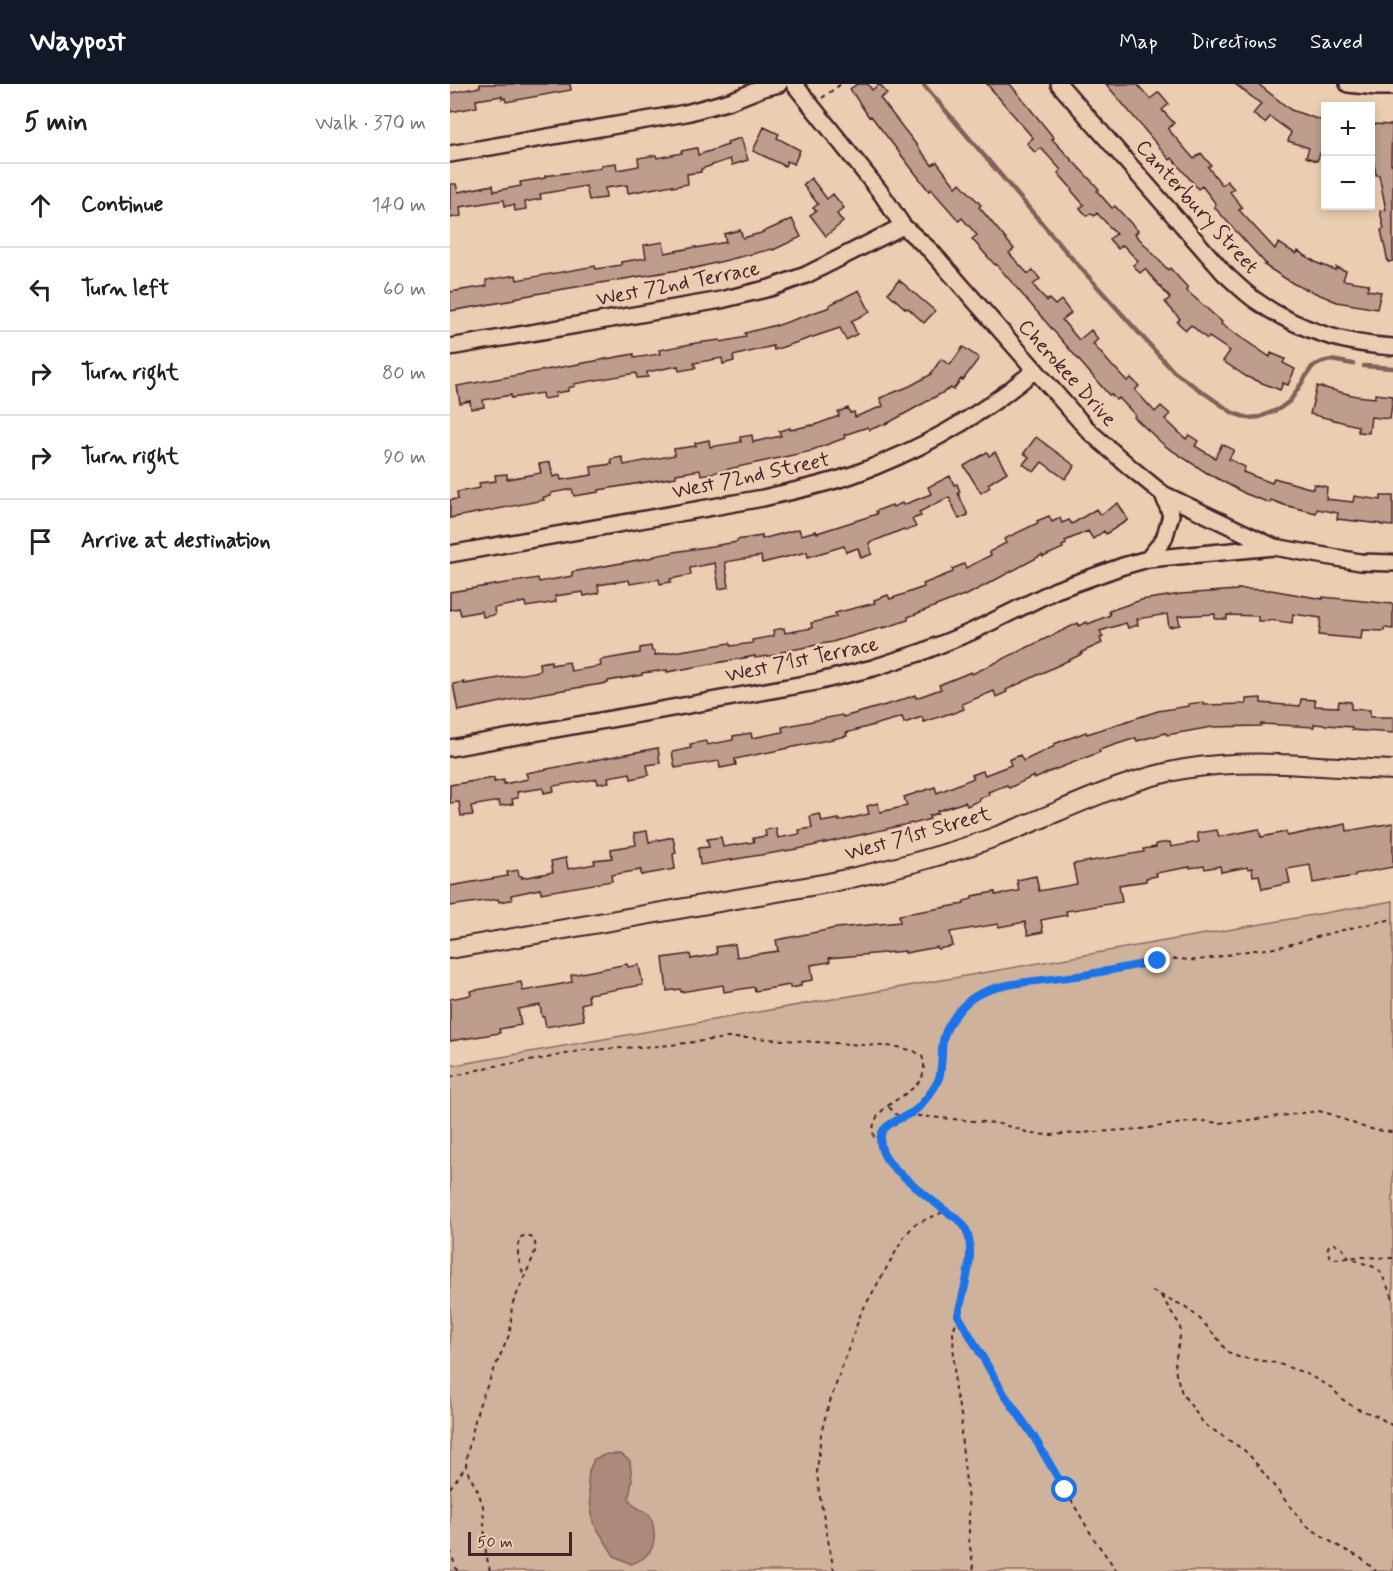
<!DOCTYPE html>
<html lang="en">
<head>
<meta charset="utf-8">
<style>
	body { margin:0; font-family:Mynerve,sans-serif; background:#f2f2f2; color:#202124 }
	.controls { position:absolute; right:18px; top:18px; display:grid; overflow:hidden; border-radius:0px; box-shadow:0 3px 9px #0003 }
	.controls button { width:54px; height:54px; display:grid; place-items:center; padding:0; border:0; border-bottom:2px solid #e0e0e0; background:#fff; color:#202124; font:30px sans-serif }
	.scale { position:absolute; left:18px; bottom:15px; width:104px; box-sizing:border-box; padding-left:6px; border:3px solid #4a1f2b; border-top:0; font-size:16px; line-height:21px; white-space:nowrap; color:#4a1f2b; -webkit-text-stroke:4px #eaceb1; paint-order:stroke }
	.stop { position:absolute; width:18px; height:18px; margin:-14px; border:4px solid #1a73e8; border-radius:50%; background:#fff }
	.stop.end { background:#1a73e8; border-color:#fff; box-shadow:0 2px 6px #0008 }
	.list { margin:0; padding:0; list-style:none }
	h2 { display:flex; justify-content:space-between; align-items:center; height:78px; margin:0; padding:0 24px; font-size:26px }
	h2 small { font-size:20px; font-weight:400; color:#757577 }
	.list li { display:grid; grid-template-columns:39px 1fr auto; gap:18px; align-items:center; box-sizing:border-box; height:84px; padding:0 24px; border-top:2px solid #e0e0e0 }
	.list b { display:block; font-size:22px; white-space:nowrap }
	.list em { font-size:20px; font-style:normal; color:#757577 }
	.icon { flex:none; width:33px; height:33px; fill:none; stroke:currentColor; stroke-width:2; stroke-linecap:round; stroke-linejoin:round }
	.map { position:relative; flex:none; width:943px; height:1487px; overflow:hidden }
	header { display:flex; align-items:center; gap:36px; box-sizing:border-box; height:84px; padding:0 30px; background:#111827; color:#fff }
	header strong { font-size:28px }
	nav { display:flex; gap:33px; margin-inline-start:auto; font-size:21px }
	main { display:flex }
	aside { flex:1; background:#fff }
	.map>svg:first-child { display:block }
	.green { fill:#cfb29b; stroke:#8c6863; stroke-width:1.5 }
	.water { fill:#ab8a7c; stroke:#845f5c; stroke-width:1.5 }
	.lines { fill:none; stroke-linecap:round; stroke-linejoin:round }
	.stream { stroke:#845f5c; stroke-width:4.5 }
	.building { fill:#bd9d8c; stroke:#4a1f2b; stroke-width:1.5 }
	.minor-casing { stroke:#4a1f2b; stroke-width:20 }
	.tertiary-casing { stroke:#4a1f2b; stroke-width:22 }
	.path { stroke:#4a1f2b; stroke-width:2; stroke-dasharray:4.5 4.5; stroke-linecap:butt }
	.minor { stroke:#eaceb1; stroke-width:15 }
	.tertiary { stroke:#eaceb1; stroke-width:18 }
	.route { stroke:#1a73e8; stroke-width:8 }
	.labels { text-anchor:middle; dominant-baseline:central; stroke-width:5; stroke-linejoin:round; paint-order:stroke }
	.street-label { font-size:21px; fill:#4a1f2b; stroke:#eaceb1 }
</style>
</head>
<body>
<header>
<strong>Waypost</strong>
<nav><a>Map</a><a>Directions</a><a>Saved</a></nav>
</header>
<main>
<aside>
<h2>5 min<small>Walk · 370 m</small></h2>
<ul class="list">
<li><svg class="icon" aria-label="ahead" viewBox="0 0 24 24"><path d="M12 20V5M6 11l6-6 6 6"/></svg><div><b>Continue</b></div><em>140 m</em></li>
<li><svg class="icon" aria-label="left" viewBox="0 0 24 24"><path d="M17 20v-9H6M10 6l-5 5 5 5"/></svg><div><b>Turn left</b></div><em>60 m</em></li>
<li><svg class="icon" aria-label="right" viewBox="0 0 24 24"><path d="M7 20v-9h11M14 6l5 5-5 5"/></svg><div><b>Turn right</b></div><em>80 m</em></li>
<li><svg class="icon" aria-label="right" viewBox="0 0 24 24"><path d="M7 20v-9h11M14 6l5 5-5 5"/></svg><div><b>Turn right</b></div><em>90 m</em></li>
<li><svg class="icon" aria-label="arrive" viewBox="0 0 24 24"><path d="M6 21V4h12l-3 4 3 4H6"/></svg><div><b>Arrive at destination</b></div></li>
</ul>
</aside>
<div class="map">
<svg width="943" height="1487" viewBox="0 0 943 1487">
	<rect width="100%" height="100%" fill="#eaceb1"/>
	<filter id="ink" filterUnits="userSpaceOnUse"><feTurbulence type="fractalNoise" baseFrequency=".0167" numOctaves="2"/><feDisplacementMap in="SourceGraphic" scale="12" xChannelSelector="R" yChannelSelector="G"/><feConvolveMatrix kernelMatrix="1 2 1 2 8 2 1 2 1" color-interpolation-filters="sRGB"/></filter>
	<g filter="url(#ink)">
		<path class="green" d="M943 817V1487H0V982Z"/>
		<path class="water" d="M157 1370H171L180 1377 182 1397 179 1414 183 1421 200 1431C208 1454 206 1472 181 1480L164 1472 143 1438 138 1400 139 1387 144 1375Z"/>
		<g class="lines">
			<path class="stream" d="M473 0 619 171 724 288 783 329 798 334 810 333 829 325 840 317 862 283 872 278 881 276 903 280
				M914 282 943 284"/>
		</g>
		<path class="building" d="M30 0H120L121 6 56 18 55 14 52 15V12L26 16 27 23 0 28V9L30 3Z
			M407 0H418L422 6 430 0 437 10 430 14 482 81 487 78 506 103 510 99 531 121 529 123 564 165 559 169 578 190 583 186 590 195 583 201 597 217 599 215 605 221 611 216 621 229 612 236 629 256 641 246 648 255 643 260 664 284H665L677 297 681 294 689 302 685 306 705 328 711 322 720 330 715 335 736 355 739 351 748 357 745 362 765 374 772 360 784 366 779 375 795 383 793 388 822 399 824 394 863 405 864 400 877 403 876 415 903 418 904 412 931 416V412H943V442L931 441V440L887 435 888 429 867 425 866 429 834 421 821 416 820 419 796 410 757 389 715 362 684 333 685 331 669 314 666 316 661 310 659 311 546 180 545 181 522 155 527 151 512 134 509 137 481 105 479 107 421 32 419 33 400 5Z
			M537 0H560L604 54 602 55 649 105 647 107 662 124 665 122 688 147 685 150 718 186 720 184 738 204 736 206 772 238 771 240 820 273 821 269 835 275 833 279 845 285 838 301 833 299 830 306 797 293 773 277 780 267 759 253 757 255 741 241 736 246 727 238 730 235 715 218 720 214 695 185 690 189 683 181 688 177 673 161 668 165 659 155 666 150 647 129 644 132 641 129 637 132 630 124 634 121 621 106 622 105 608 89 611 86 591 64 585 69 577 59 583 54Z
			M656 0H687L700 15 709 8 719 20 712 26 724 39 718 45 744 75 751 69 761 81 758 83 772 101 777 97 784 105 780 108 793 124 789 126 825 165 829 159 846 170 848 167 867 179 885 186 886 183 896 187 893 196 919 200 917 206 931 208 927 225 887 218 844 200 814 181 816 180 764 123 766 120 752 102 748 105 722 74 720 76Z
			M785 0H808L841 26 876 38V55L867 77 856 73 859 64 838 57 841 48 820 33 815 39 803 30 811 20Z
			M921 40 942 41 941 80H943V177L938 178 931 146 934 145 930 127 936 126 929 91H926L921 65Z
			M314 43 329 50 327 54 350 66 344 80 337 77 335 82 303 67Z
			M291 54 298 76 282 81 280 75 251 85V88L237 90 238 100 223 103 222 101 178 109 177 101 155 104 156 114 139 116 136 102 90 110 91 115 75 118 76 125 65 127 64 121 55 122 54 116 10 123 11 132 0 134V100H6L8 108 43 101 44 107 71 102 70 98 95 94V92L151 84V81L166 79 167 86 189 82 188 74 206 71 207 74 232 69 231 67 247 64 248 71 278 61 277 58Z
			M361 94 377 115 383 110 394 124 387 130 393 138 376 152 360 131 366 127 363 124 368 120 353 101Z
			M342 135 351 153 323 166 322 165 241 185V184L108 206 64 214V216L0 227V208L37 202 36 196 66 191 67 196 145 182 146 185 171 181V178L196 174 194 161 213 158 215 169 246 163V164L276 158 274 150 290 146 293 154 311 149Z
			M449 196 485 227 474 239 458 224 456 225 438 209Z
			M409 206 420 228 401 237 407 250 396 256 390 244 324 266 323 262 283 272 284 277 273 280 272 274 244 279 246 284 229 287 228 282 197 288 198 293 187 294 186 289 124 300 125 302 118 304V307L105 309 106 313 93 315 92 309 61 314V311L33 316 34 323 21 325 20 317 10 319 7 302 184 270V274L210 270 209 266 246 259 270 256 271 258 296 253 295 249 326 241V242L380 223 379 221Z
			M513 263 529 274 513 296 511 295 503 306 501 304 440 338 419 346 418 343 394 351 395 354 362 366V367L278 385V386L251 391 250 386 226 390V393L149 406V408L124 412 122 405 101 409V412L93 413 94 416 0 434V416L8 415 7 408 30 404 29 399 46 397 45 391 57 390V395L91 389 89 380 100 378 103 393 110 391 111 396 142 391 141 383 162 380 161 375 172 373 174 381 225 371 224 365 246 362 245 359 259 356 260 363 291 358 290 353 302 351 303 358 331 352 329 347 340 344V346L362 341V342L389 332 388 328 398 324 400 329 404 328 405 333 433 322 430 314 460 302 480 291 491 275 500 281Z
			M867 302 906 312 925 314V310L943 312 940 335 921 333 919 349 908 348V342L860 330Z
			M586 353 625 382 615 395 592 378 584 388 573 380 579 373 574 369Z
			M537 368 539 372 545 368 557 388 538 400 540 403 531 409 514 382Z
			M500 392 504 401 507 400 510 408 508 409 518 431 509 435 499 413 469 428 471 432 462 435 466 443 455 447 454 445 419 459 422 470 411 474 408 464 396 468 394 462 358 473 357 468 312 479 311 472 275 478 279 503 269 505 265 479 240 484 241 491 220 495 221 498 210 500 209 495 180 500 179 496 148 501 149 509 134 512 133 508 105 512 106 518 95 520 76 523 75 518 44 524 45 531 33 533 32 527 11 531 9 524 0 526V508L88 494 89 498 122 492V488L204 473V472L230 467 287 458V456L312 452V455L349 445 351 451 366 447 367 449 427 430 426 427 442 421 443 423 452 419 453 421 481 410 478 403Z
			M668 419 678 436 656 450 654 447 643 455 638 447 615 457 616 460 612 462 613 464 593 473 592 471 515 512 514 511 458 533V536L434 544V543L382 558 331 568 332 570 305 574V572L217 588V586L192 589V591L158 597V599L94 609 8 627 3 600 14 598V600L90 587 89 579 101 577V581L119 578 121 587 151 582 150 576 190 569V564L201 562 202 567H205V571L280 559 281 562 303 559 302 556 324 552 323 546 334 544 335 549 362 544 361 539 386 533 385 529 425 519 424 516 438 511 440 515 474 503 473 500 503 488 502 485 514 480 516 484 541 471 539 468 556 459 554 455 588 439 587 437 599 432 602 438 610 434 612 439 619 436 622 440 646 425 650 431Z
			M787 505 821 506 873 515V513L943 520V545L934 544V547L912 546 911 555 869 551 871 534 843 530 842 539 820 536V537H808V532L777 531V535H765V530L728 532 730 541 719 543 717 530 687 535 688 541 678 544 676 539 650 547 653 553 650 554 652 559 632 568V570L556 606 557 608 546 613 544 607 512 620 514 625 501 630V629L474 638 472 633 454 639 452 633 396 649 397 652 285 675 286 681 270 684 269 677 225 684 222 668 241 664 240 660 256 657 257 661 283 656V652L301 649 302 654 333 648 332 643 392 631 393 633 446 618 465 611 466 614 491 605 489 601 521 588 522 590 628 539 629 542 637 538 638 540 660 531 659 527 691 516 731 510 787 506Z
			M811 614V619L850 622 851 615 865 616V622L888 623 889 617 901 618V625L920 626V633H943V649L902 646V643L864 640V643L811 640V642L762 643 717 651 716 649 687 657 686 654 649 666 650 668 599 688 585 695 584 692 559 704 557 701 538 708 539 711 529 714 530 716 517 722 515 718 487 727 488 729 479 732 480 735 463 740 462 739 353 764 250 781 248 764 259 763 257 755 271 753 273 763 304 758 303 754 316 752 315 746 326 744 328 754 350 750 349 746 362 744 360 732 370 730 372 738 389 735V737L419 730 417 722 428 719 430 728 457 722 454 713 485 703 487 709 524 694 522 691 533 687 535 691 561 681 559 676 570 671 573 677 605 662 604 660 636 648 637 650 708 627 739 622 738 620 753 618V621L796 620V615Z
			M208 664 210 679 197 681 199 691 181 695 180 689 158 693 159 698 148 700 147 695 103 702 104 707 94 709 93 704 67 708 68 714 62 715 63 720 50 722 49 717 21 722 23 731 11 732 9 718 0 719V701L44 694V698L54 696V700L78 695 76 689Z
			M943 739V783L905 790V792L863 799 860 781 837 785 840 799 812 805 809 791 803 792 802 784 798 785 797 783 771 788 770 782 755 785 754 782 740 784V783L706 789 707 792 696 794V797L669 801 672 818 616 827 617 831 591 836 593 848 578 851 575 838 549 843 548 840 500 848 503 862 488 865 487 863 455 869V867L379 874 380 878 361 881 363 896 351 898V902L340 904V901L305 907 304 903 274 908 273 901 231 908 230 905 217 907 213 874 240 870 241 875 267 870 266 863 285 860 287 873 328 867 326 856 387 844 450 838 449 831 514 820V817L522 815V812L545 808V811L569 807 567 796 586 792 589 807 627 800 623 780 694 768 693 765 706 763V760L720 758 721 763 749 758 747 749 767 746 769 753 809 745 811 753 836 748 837 752 896 740 897 747Z
			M197 747 199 758 223 753 226 769 223 770 225 785 191 791V786L161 791 162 797 91 809 90 805 61 811 62 816 49 818 48 815 0 822V802L58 792 57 788 68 786 69 792H72V794L103 788 101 777 116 774 118 785 145 780 144 776 162 774 161 765 186 761 184 749Z
			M177 880 178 883 189 881 193 901 138 910 139 918 131 920 134 936 96 943 94 933H92L90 921 68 925 71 941 49 945 50 949 0 957V915L21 911 20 907 71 898 73 907 112 900 122 898 121 891Z"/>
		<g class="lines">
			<g class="minor-casing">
				<path id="minor" d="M344 0 431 109 453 142 481 167 622 328 640 348 681 384 713 410 824 463 910 478 943 479
					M609 0 774 189C784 198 794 208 805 216 846 245 894 260 943 263
					M898 0 926 3H943
					M0 70 236 29 280 17 313 4 329 0
					M0 263 271 216 320 204 356 191 453 142
					M0 470 313 414C343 407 373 401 402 391 469 367 531 332 585 286
					M698 475 714 455 721 431 713 410
					M0 664 366 598 423 584 472 568 521 548 606 506 673 482 698 475 824 463"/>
			</g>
			<g class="tertiary-casing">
				<path id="tertiary" d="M0 865 378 799C435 787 491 773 545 753 608 730 667 697 734 685 805 673 872 684 943 686"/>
			</g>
			<path class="path" d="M372 14 391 0
				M0 993 39 983 92 975 134 966 211 962 277 954H302L448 963 464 967 472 972C487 1014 415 1013 424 1053L430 1056
				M439 1023 450 1034
				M458 1031 545 1039 562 1043 582 1050 599 1051 691 1045 740 1038 754 1037 770 1039 792 1037 868 1027C881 1029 892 1035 905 1040 917 1045 930 1047 943 1048
				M943 1174C931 1174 919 1173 906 1173 897 1174 889 1176 881 1174L877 1167 879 1161 886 1160 893 1165 899 1174 924 1183 930 1187 943 1214
				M702 1207 736 1223 751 1236 770 1257 776 1267 788 1273 826 1279 855 1289 882 1304 892 1315 905 1324 927 1332 943 1342
				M711 1212 728 1238 731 1247 725 1278 726 1290 732 1309 754 1340 794 1366 801 1373 854 1440 883 1459 912 1475 926 1487
				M508 1231 503 1248 505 1307 512 1335 511 1351 519 1427V1456L524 1487
				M0 1404 16 1382
				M0 1466 7 1487
				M40 1487 36 1470 33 1422 28 1407 19 1391 16 1382 17 1371 26 1332 31 1316 60 1249 62 1221 82 1176 86 1164 84 1155 77 1151 71 1153C64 1165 70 1180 74 1192
				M384 1487 369 1408 367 1387 371 1350 377 1326 411 1229 454 1153 465 1140 496 1127
				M667 1487 644 1455 584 1353 554 1310 508 1231C512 1211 524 1175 519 1155 511 1121 432 1097 431 1057 430 1035 456 1036 469 1024 473 1020 476 1015 480 1010 496 988 487 973 494 950 497 938 509 925 518 917 545 897 599 896 632 891 659 887 685 880 712 877 716 876 721 875 726 875 733 875 741 877 748 876 765 874 781 870 797 867 806 865 815 866 824 864 845 860 865 853 885 848 904 843 924 839 943 835"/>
			<use href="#minor" class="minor"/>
			<use href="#tertiary" class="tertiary"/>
		</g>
	</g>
	<g class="lines" filter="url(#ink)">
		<path class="route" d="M615 1406 584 1353 554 1310 508 1231C513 1207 530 1160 512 1139 508 1135 502 1131 497 1128 484 1118 471 1108 459 1097 449 1088 436 1079 432 1066 425 1044 441 1039 457 1031 464 1028 470 1023 474 1017 480 1010 486 1003 489 994 495 974 487 958 501 938 509 925 520 913 534 908 555 899 587 897 610 894 643 891 675 883 708 877"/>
	</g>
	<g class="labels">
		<g class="street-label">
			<text transform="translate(747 123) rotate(48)">Canterbury Street</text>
			<text transform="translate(228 200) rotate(-11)">West 72nd Terrace</text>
			<text transform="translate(617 289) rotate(48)">Cherokee Drive</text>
			<text transform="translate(301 392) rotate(-12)">West 72nd Street</text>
			<text transform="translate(352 576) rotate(-12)">West 71st Terrace</text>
			<text transform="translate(468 750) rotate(-16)">West 71st Street</text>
		</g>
	</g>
</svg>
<div class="controls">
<button>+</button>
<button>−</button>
</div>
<div class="scale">50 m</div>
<div class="stop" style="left:615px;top:1406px"></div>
<div class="stop end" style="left:708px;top:877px"></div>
</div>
</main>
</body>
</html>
